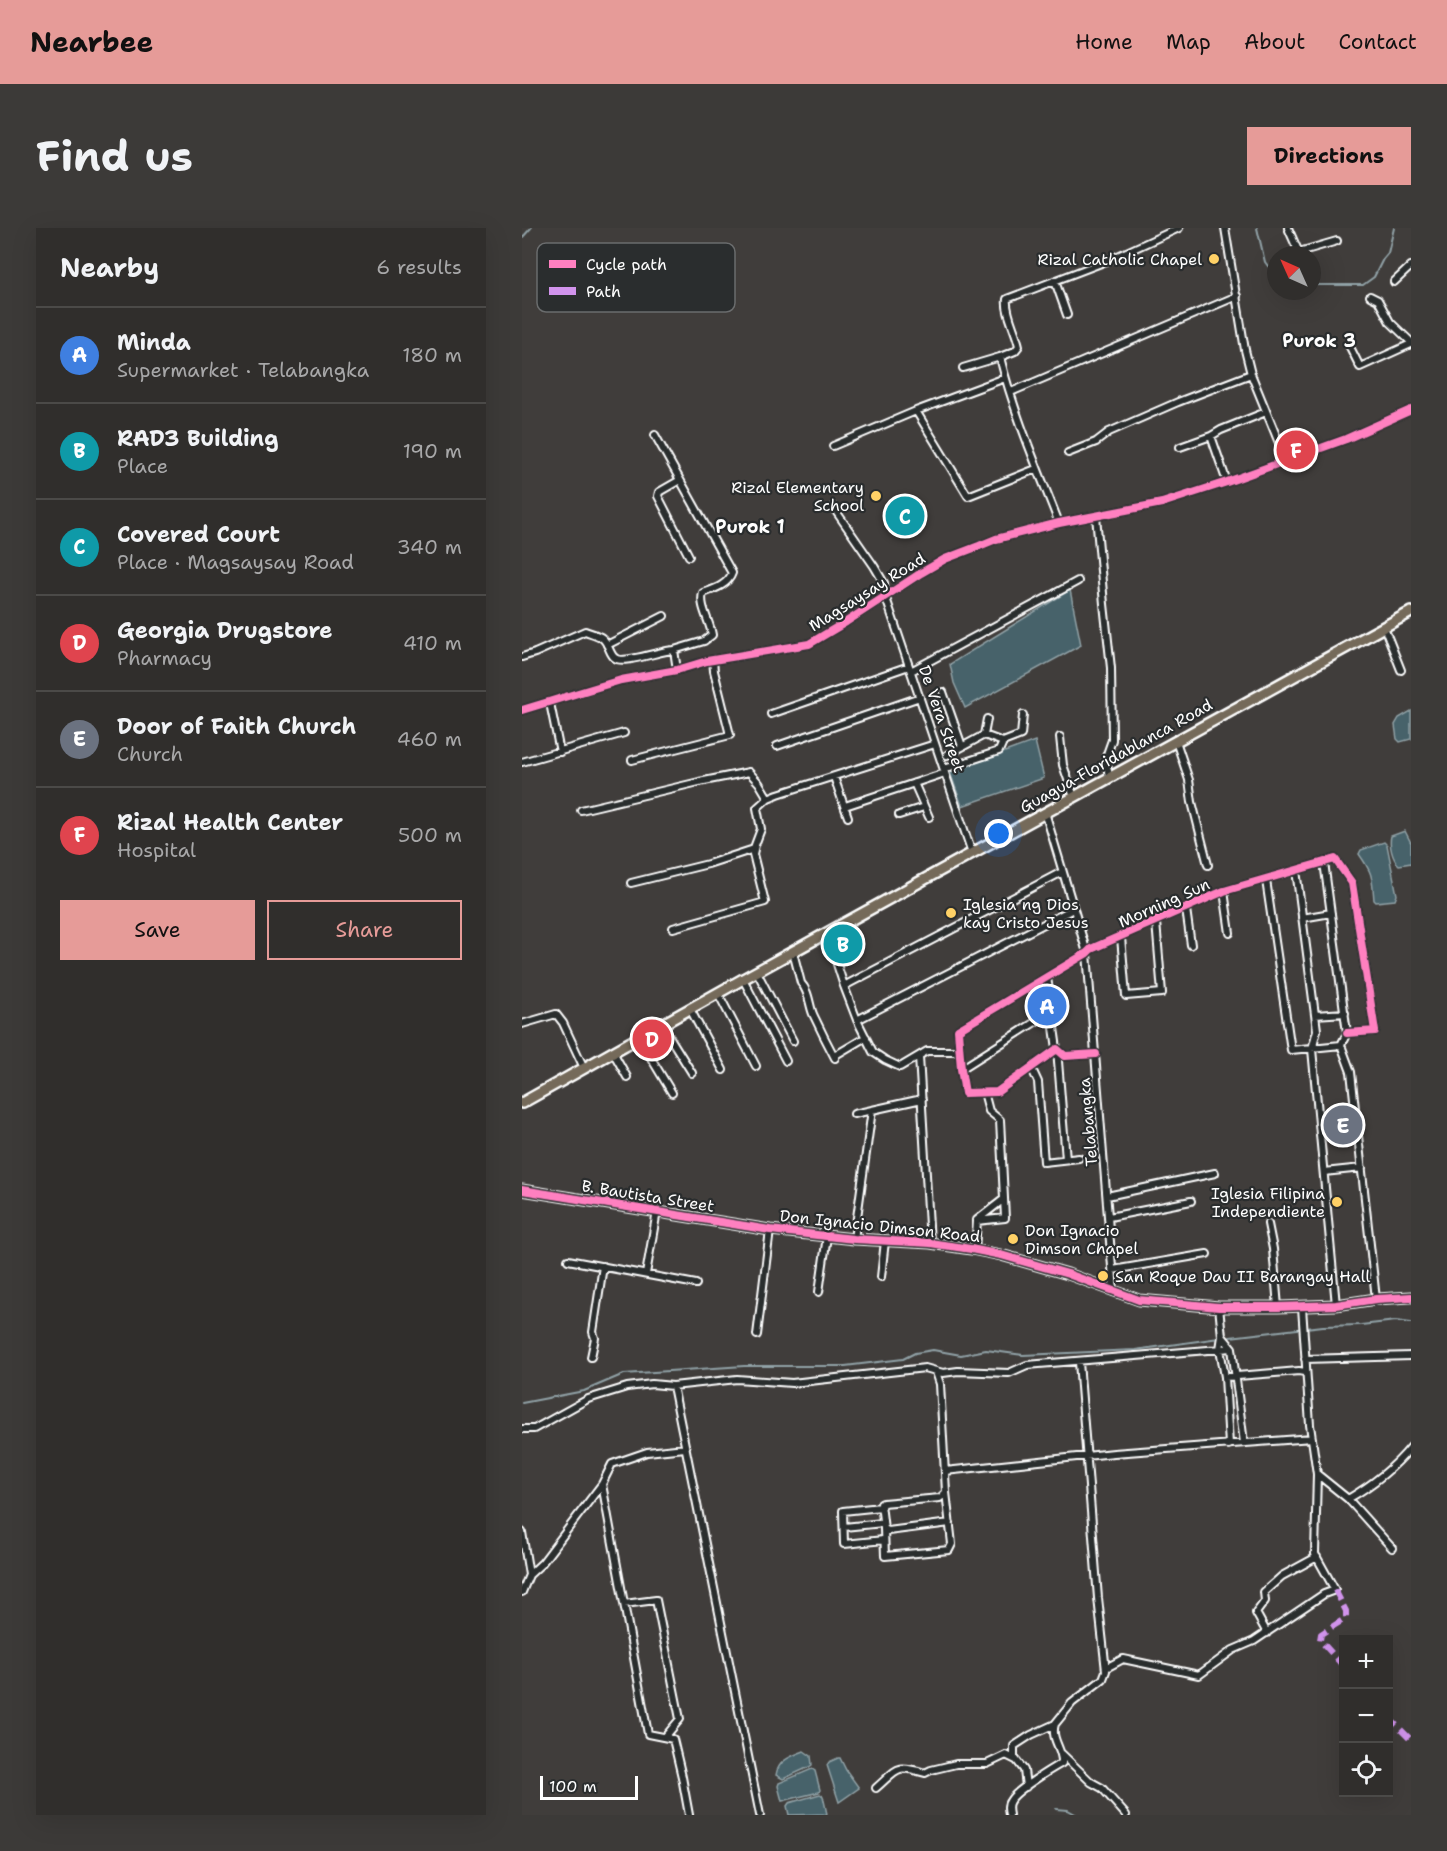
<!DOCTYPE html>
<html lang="en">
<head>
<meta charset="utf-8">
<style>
	body { margin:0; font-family:"Shantell Sans",sans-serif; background:#3c3a38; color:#f1f3f6 }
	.controls { position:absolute; right:18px; bottom:18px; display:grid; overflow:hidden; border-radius:0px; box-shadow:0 6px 24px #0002 }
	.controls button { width:54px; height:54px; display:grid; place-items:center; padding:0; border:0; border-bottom:2px solid #4b4a48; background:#302e2c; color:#f1f3f6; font:30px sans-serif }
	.compass { position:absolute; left:745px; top:18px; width:54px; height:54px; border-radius:50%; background:#302e2c; box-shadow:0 6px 24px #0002; rotate:315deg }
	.scale { position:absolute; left:18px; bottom:15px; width:98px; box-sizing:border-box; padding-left:6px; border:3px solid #fff; border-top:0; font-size:16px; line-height:21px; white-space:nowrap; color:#fff; -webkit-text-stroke:4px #2a2d2e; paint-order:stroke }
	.you { position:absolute; left:477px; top:606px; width:21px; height:21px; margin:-15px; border:4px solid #fff; border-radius:50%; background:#1a73e8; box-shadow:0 0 0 9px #1a73e833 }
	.badge { display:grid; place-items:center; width:39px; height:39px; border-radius:50%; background:#e69b98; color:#fff; font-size:20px; font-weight:700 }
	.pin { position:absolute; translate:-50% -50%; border:3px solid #fff; box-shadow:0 2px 6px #0006 }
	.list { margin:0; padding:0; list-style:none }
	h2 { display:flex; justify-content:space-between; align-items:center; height:78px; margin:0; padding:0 24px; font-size:26px }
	h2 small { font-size:20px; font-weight:400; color:#a8a8a9 }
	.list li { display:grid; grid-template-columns:39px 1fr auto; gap:18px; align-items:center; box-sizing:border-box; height:96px; padding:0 24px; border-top:2px solid #4b4a48 }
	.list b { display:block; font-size:22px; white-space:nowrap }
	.list p { margin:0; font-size:20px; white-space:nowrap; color:#a8a8a9 }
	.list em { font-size:20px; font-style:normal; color:#a8a8a9 }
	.actions { display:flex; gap:12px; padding:18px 24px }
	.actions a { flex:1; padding:14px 0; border:2px solid #e69b98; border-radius:0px; text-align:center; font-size:21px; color:#e69b98 }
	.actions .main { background:#e69b98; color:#111 }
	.icon { flex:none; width:33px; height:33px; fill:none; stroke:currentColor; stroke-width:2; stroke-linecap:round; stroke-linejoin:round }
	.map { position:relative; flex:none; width:889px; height:1587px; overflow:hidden; border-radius:0px }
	header { display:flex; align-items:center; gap:36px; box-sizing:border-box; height:84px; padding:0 30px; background:#e69b98; color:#111 }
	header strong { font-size:28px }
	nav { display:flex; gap:33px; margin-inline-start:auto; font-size:21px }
	.intro { display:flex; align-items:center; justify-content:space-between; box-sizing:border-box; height:144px; padding:0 36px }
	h1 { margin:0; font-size:42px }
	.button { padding:15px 27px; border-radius:0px; background:#e69b98; color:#111; font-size:21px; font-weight:700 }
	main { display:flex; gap:36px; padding:0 36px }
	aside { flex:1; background:#302e2c; border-radius:0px; box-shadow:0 6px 24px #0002 }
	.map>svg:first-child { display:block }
	.water { fill:#46626a; stroke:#90a1a6; stroke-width:1.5 }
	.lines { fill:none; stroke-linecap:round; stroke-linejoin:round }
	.stream { stroke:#90a1a6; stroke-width:2 }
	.street-casing { stroke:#fff; stroke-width:10 }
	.secondary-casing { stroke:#fff; stroke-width:13 }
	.primary-casing { stroke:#fff; stroke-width:14 }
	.street { stroke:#2a2d2e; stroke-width:6 }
	.secondary { stroke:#2a2d2e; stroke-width:8 }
	.primary { stroke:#746a5a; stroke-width:9 }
	.quiet { stroke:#d193ec; stroke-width:6; stroke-dasharray:12 6; stroke-linecap:butt }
	.cycleway-casing { stroke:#2a2d2e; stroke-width:11 }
	.cycleway { stroke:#ff80c0; stroke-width:8 }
	.poi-dot { fill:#ffd166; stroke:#2a2d2e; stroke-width:2 }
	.labels { text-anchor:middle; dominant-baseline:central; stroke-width:4.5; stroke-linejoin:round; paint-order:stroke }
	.poi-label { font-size:16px; fill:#fff; stroke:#2a2d2e; text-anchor:end }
	.street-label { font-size:16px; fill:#fff; stroke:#2a2d2e }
	.neighbourhood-label { font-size:18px; font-weight:bold; fill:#fff; stroke:#2a2d2e }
	.key { fill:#2a2d2e; stroke:#6a6c6d; stroke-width:1.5 }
	.key-label { font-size:16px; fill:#fff }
</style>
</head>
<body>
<header>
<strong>Nearbee</strong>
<nav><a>Home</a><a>Map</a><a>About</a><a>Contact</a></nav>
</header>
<div class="intro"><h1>Find us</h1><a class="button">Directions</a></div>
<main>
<aside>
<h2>Nearby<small>6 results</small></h2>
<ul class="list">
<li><span class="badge" style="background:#3f7fe0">A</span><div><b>Minda</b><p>Supermarket · Telabangka</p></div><em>180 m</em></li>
<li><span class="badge" style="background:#0f9aa8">B</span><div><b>RAD3 Building</b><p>Place</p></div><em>190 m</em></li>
<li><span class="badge" style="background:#0f9aa8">C</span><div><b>Covered Court</b><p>Place · Magsaysay Road</p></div><em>340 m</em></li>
<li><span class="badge" style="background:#e0444e">D</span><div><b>Georgia Drugstore</b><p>Pharmacy</p></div><em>410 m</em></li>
<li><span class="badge" style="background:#6b7280">E</span><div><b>Door of Faith Church</b><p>Church</p></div><em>460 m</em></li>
<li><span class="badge" style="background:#e0444e">F</span><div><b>Rizal Health Center</b><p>Hospital</p></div><em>500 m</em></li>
</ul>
<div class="actions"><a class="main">Save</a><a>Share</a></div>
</aside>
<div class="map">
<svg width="889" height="1587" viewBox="0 0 889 1587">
	<rect width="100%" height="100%" fill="#403d3b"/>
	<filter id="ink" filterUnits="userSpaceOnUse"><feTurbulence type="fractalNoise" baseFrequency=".0167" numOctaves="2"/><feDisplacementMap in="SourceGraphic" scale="12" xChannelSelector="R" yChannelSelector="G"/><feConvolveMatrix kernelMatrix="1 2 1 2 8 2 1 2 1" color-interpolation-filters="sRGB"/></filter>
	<g filter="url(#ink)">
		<path class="water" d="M548 362 559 417 443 480 432 455 428 436Z
			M889 483V511L878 514 875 511 873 497 877 490Z
			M513 513 522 550 440 578 428 544Z
			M883 603 889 615V635L877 637C870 631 867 617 869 608Z
			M862 614 865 617 875 667 873 672 854 674 852 672C850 648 851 646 837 626L839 622Z
			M282 1523 289 1528 290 1537 287 1539 261 1551 254 1547C256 1532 270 1528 282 1523Z
			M316 1530H318L324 1542 337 1560 317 1574 305 1537 307 1534Z
			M290 1541 293 1543 298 1562 297 1564 260 1573 256 1558 257 1555Z
			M298 1566 301 1568 305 1586 267 1587 265 1578 267 1575Z"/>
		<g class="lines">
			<path class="stream" d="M735 0 743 34 754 49
				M0 10 9 0
				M790 57H841L852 49 861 31 866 25 872 0
				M708 1109 801 1098 839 1097 874 1093 889 1095
				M0 1175 62 1163 102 1146 222 1138H323L381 1131 393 1125 411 1122 439 1127 464 1122 501 1127 613 1122 697 1110
				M534 1581 546 1582 555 1587"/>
			<g class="street-casing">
				<path id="street" d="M703 0 723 122 729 146 764 232
					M766 0 778 27
					M777 24 815 13
					M533 53 545 87
					M872 54 889 38
					M848 68 856 72 868 94 889 114
					M827 117 838 139 889 116
					M478 129 493 123 497 118C494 103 483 85 485 71L587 32 657 0
					M441 140 478 129C492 186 516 241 537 295
					M489 164 715 68
					M394 183 446 268 514 241
					M133 207 210 345C206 357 192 361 181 365 177 378 188 393 190 407L182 413 152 422
					M689 208 705 254
					M311 218 394 183 483 150
					M658 219 689 208 699 202 744 184
					M546 225 574 214 587 204 656 174 729 146
					M158 252 137 264 136 268 167 328
					M311 279 352 338 362 355 363 367 450 625
					M574 288 582 376 589 440 590 512 584 529 587 550
					M862 399 879 442
					M85 417 142 388
					M0 429 13 425 63 403C68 405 76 407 80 410 87 415 87 426 93 430 101 437 140 422 152 422L155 442
					M389 443 556 353
					M421 464 440 518
					M28 475 38 524
					M0 482 99 452 155 442 185 433 287 416 324 394 399 345 423 331 457 318 474 311 537 295 640 275 705 254 824 211 889 182
					M249 486 387 438
					M462 507 481 514 499 507 501 487
					M538 509 541 537 552 569
					M654 513 667 552 670 574 686 637
					M255 518 398 469
					M425 527 462 507 465 491
					M110 532 208 507 192 443 191 432
					M0 534 102 505
					M422 541 477 523 481 514
					M312 549 326 589
					M392 555 407 589
					M323 578 423 545
					M59 582 177 554 227 544 237 555 246 570
					M523 584 565 725 592 1064
					M377 587 402 579
					M774 642 795 802 790 821 814 1077
					M744 652 769 822 819 817 825 805 802 634
					M109 655 186 636 232 621
					M702 663 708 705
					M664 681 669 717
					M780 690 809 685
					M151 700 243 674 231 626 233 617 239 601 235 580 246 570 256 566 413 516
					M305 705 322 758 335 792 351 824 363 832 378 839 405 823H437
					M599 709 604 768 640 765 634 694
					M271 724 279 755C287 763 287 776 291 786 298 801 305 815 313 830
					M235 744 271 813
					M525 749 535 821 544 931
					M221 751 264 833
					M322 758 540 644
					M196 765 234 838
					M168 781 201 842
					M793 787 823 785
					M335 792 551 681
					M0 796 34 786 41 795 62 840
					M140 797 170 845
					M117 810 150 865
					M819 817 829 844 854 1071
					M91 824 105 849
					M574 826 543 828 535 821 475 864 443 865 439 841 436 802 565 725 569 721 702 663 813 631 830 655 853 803 825 805
					M312 828 344 809
					M397 828 408 1015
					M439 841 529 784
					M510 841 516 854 522 934 557 930
					M332 886 400 871
					M802 944 840 940
					M585 968 693 945
					M587 989 669 973
					M455 992 482 971
					M746 996 751 1021 756 1079
					M332 1011 350 882
					M453 1022 455 993 483 990 478 892 467 883 462 864
					M46 1032 174 1056
					M591 1042 685 1026
					M124 1046 135 983
					M359 1049 363 1013
					M297 1064 305 1008
					M697 1079 700 1108 698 1121 703 1149 707 1217
					M235 1107 248 1002
					M700 1108 710 1120 722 1215
					M69 1129 73 1110 71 1104 81 1038
					M783 1131 889 1128
					M414 1144 418 1156 424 1264 418 1270 361 1275 359 1276 362 1301 366 1303 428 1295
					M703 1149 777 1143 783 1144
					M151 1158 238 1587
					M0 1201H12L66 1171 105 1159 130 1156 151 1158 215 1151 270 1155 403 1140 421 1145 436 1143 487 1145 505 1137 710 1120
					M423 1243 592 1225 790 1210
					M795 1246 826 1271 870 1320
					M80 1256 126 1506 151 1511 160 1549 167 1587
					M826 1271C850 1257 871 1241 889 1219
					M359 1279 321 1283 322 1316 362 1312
					M322 1299 361 1295
					M362 1301 363 1328 427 1322 430 1316 424 1264
					M0 1304 7 1347
					M0 1364 7 1347 20 1335 80 1256 90 1236 125 1224 163 1220
					M102 1376 134 1372 158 1491 143 1509
					M745 1405 734 1385 743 1373 742 1364 760 1348 795 1329
					M584 1440 601 1431 677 1447 711 1422 732 1413 802 1366 813 1362 793 1326 795 1246 788 1197 780 1079
					M540 1526 569 1554 580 1560 604 1587
					M504 1559 502 1542 492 1529V1518L509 1507 533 1496 550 1475 581 1451 584 1443 576 1370 557 1134
					M354 1560C377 1540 373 1536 403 1545L409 1542 434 1536H465L484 1527 494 1532
					M487 1587C486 1582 485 1577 488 1573 493 1563 529 1541 540 1535 541 1521 528 1511 533 1496"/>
			</g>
			<g class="secondary-casing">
				<path id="secondary" d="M0 962 248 1002 332 1011 408 1015 449 1021 479 1027 546 1046 617 1072 697 1079H756L814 1077 854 1071 889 1069"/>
			</g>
			<g class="primary-casing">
				<path id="primary" d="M0 875 221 751 889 384"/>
			</g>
			<use href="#street" class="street"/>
			<use href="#secondary" class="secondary"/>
			<use href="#primary" class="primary"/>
			<path class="quiet" d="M813 1362 824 1383V1390L799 1406 798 1412 822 1439
				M866 1489 889 1512"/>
			<g class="cycleway-casing">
				<path id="cycleway" d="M0 482 99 452 155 442 185 433 287 416 324 394 399 345 423 331 457 318 474 311 537 295 640 275 705 254 824 211 889 182
					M574 826 543 828 535 821 475 864 443 865 439 841 436 802 565 725 569 721 702 663 813 631 830 655 853 803 825 805
					M0 962 248 1002 332 1011 408 1015 449 1021 479 1027 546 1046 617 1072 697 1079H756L814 1077 854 1071 889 1069"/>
			</g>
			<use href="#cycleway" class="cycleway"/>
		</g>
	</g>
	<g class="poi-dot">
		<circle cx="692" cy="31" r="6"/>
		<circle cx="354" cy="268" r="6"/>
		<circle cx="429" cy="685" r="6"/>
		<circle cx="815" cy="974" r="6"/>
		<circle cx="491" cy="1011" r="6"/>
		<circle cx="581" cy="1048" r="6"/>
	</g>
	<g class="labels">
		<g class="poi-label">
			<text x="680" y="31">Rizal Catholic Chapel</text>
			<text x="342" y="259">Rizal Elementary<tspan x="342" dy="18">School</tspan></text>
			<text x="441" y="676" text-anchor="start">Iglesia ng Dios<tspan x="441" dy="18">kay Cristo Jesus</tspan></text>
			<text x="803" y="965">Iglesia Filipina<tspan x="803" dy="18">Independiente</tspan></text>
			<text x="503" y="1002" text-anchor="start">Don Ignacio<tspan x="503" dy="18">Dimson Chapel</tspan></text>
			<text x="593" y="1048" text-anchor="start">San Roque Dau II Barangay Hall</text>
		</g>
		<g class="street-label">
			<text transform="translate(345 364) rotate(-32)">Magsaysay Road</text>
			<text transform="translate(420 491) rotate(71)">De Vera Street</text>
			<text transform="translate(594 528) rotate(-29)">Guagua-Floridablanca Road</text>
			<text transform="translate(642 675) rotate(-24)">Morning Sun</text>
			<text transform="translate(566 894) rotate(-95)">Telabangka</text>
			<text transform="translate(126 968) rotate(9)">B. Bautista Street</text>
			<text transform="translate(358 998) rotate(6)">Don Ignacio Dimson Road</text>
		</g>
		<g class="neighbourhood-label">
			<text x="797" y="113">Purok 3</text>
			<text x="228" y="299">Purok 1</text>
		</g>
	</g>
	<rect x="15" y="15" width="198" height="69" rx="9" class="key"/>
	<rect x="27" y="32" width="27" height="8" fill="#ff80c0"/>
	<rect x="27" y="59" width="27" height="8" fill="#d193ec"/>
	<g class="key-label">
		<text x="64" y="42">Cycle path</text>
		<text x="64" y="69">Path</text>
	</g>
</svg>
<div class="controls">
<button>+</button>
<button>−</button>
<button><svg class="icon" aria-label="locate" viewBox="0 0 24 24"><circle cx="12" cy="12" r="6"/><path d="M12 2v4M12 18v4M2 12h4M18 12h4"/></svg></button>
</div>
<svg class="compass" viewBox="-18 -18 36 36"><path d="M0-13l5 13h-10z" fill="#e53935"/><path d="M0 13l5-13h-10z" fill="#a8a8a9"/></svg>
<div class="scale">100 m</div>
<div class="you"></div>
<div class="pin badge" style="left:525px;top:778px;background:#3f7fe0">A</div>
<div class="pin badge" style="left:321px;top:716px;background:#0f9aa8">B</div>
<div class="pin badge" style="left:383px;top:288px;background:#0f9aa8">C</div>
<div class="pin badge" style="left:130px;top:811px;background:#e0444e">D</div>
<div class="pin badge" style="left:821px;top:897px;background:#6b7280">E</div>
<div class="pin badge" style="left:774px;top:222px;background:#e0444e">F</div>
</div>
</main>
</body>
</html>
